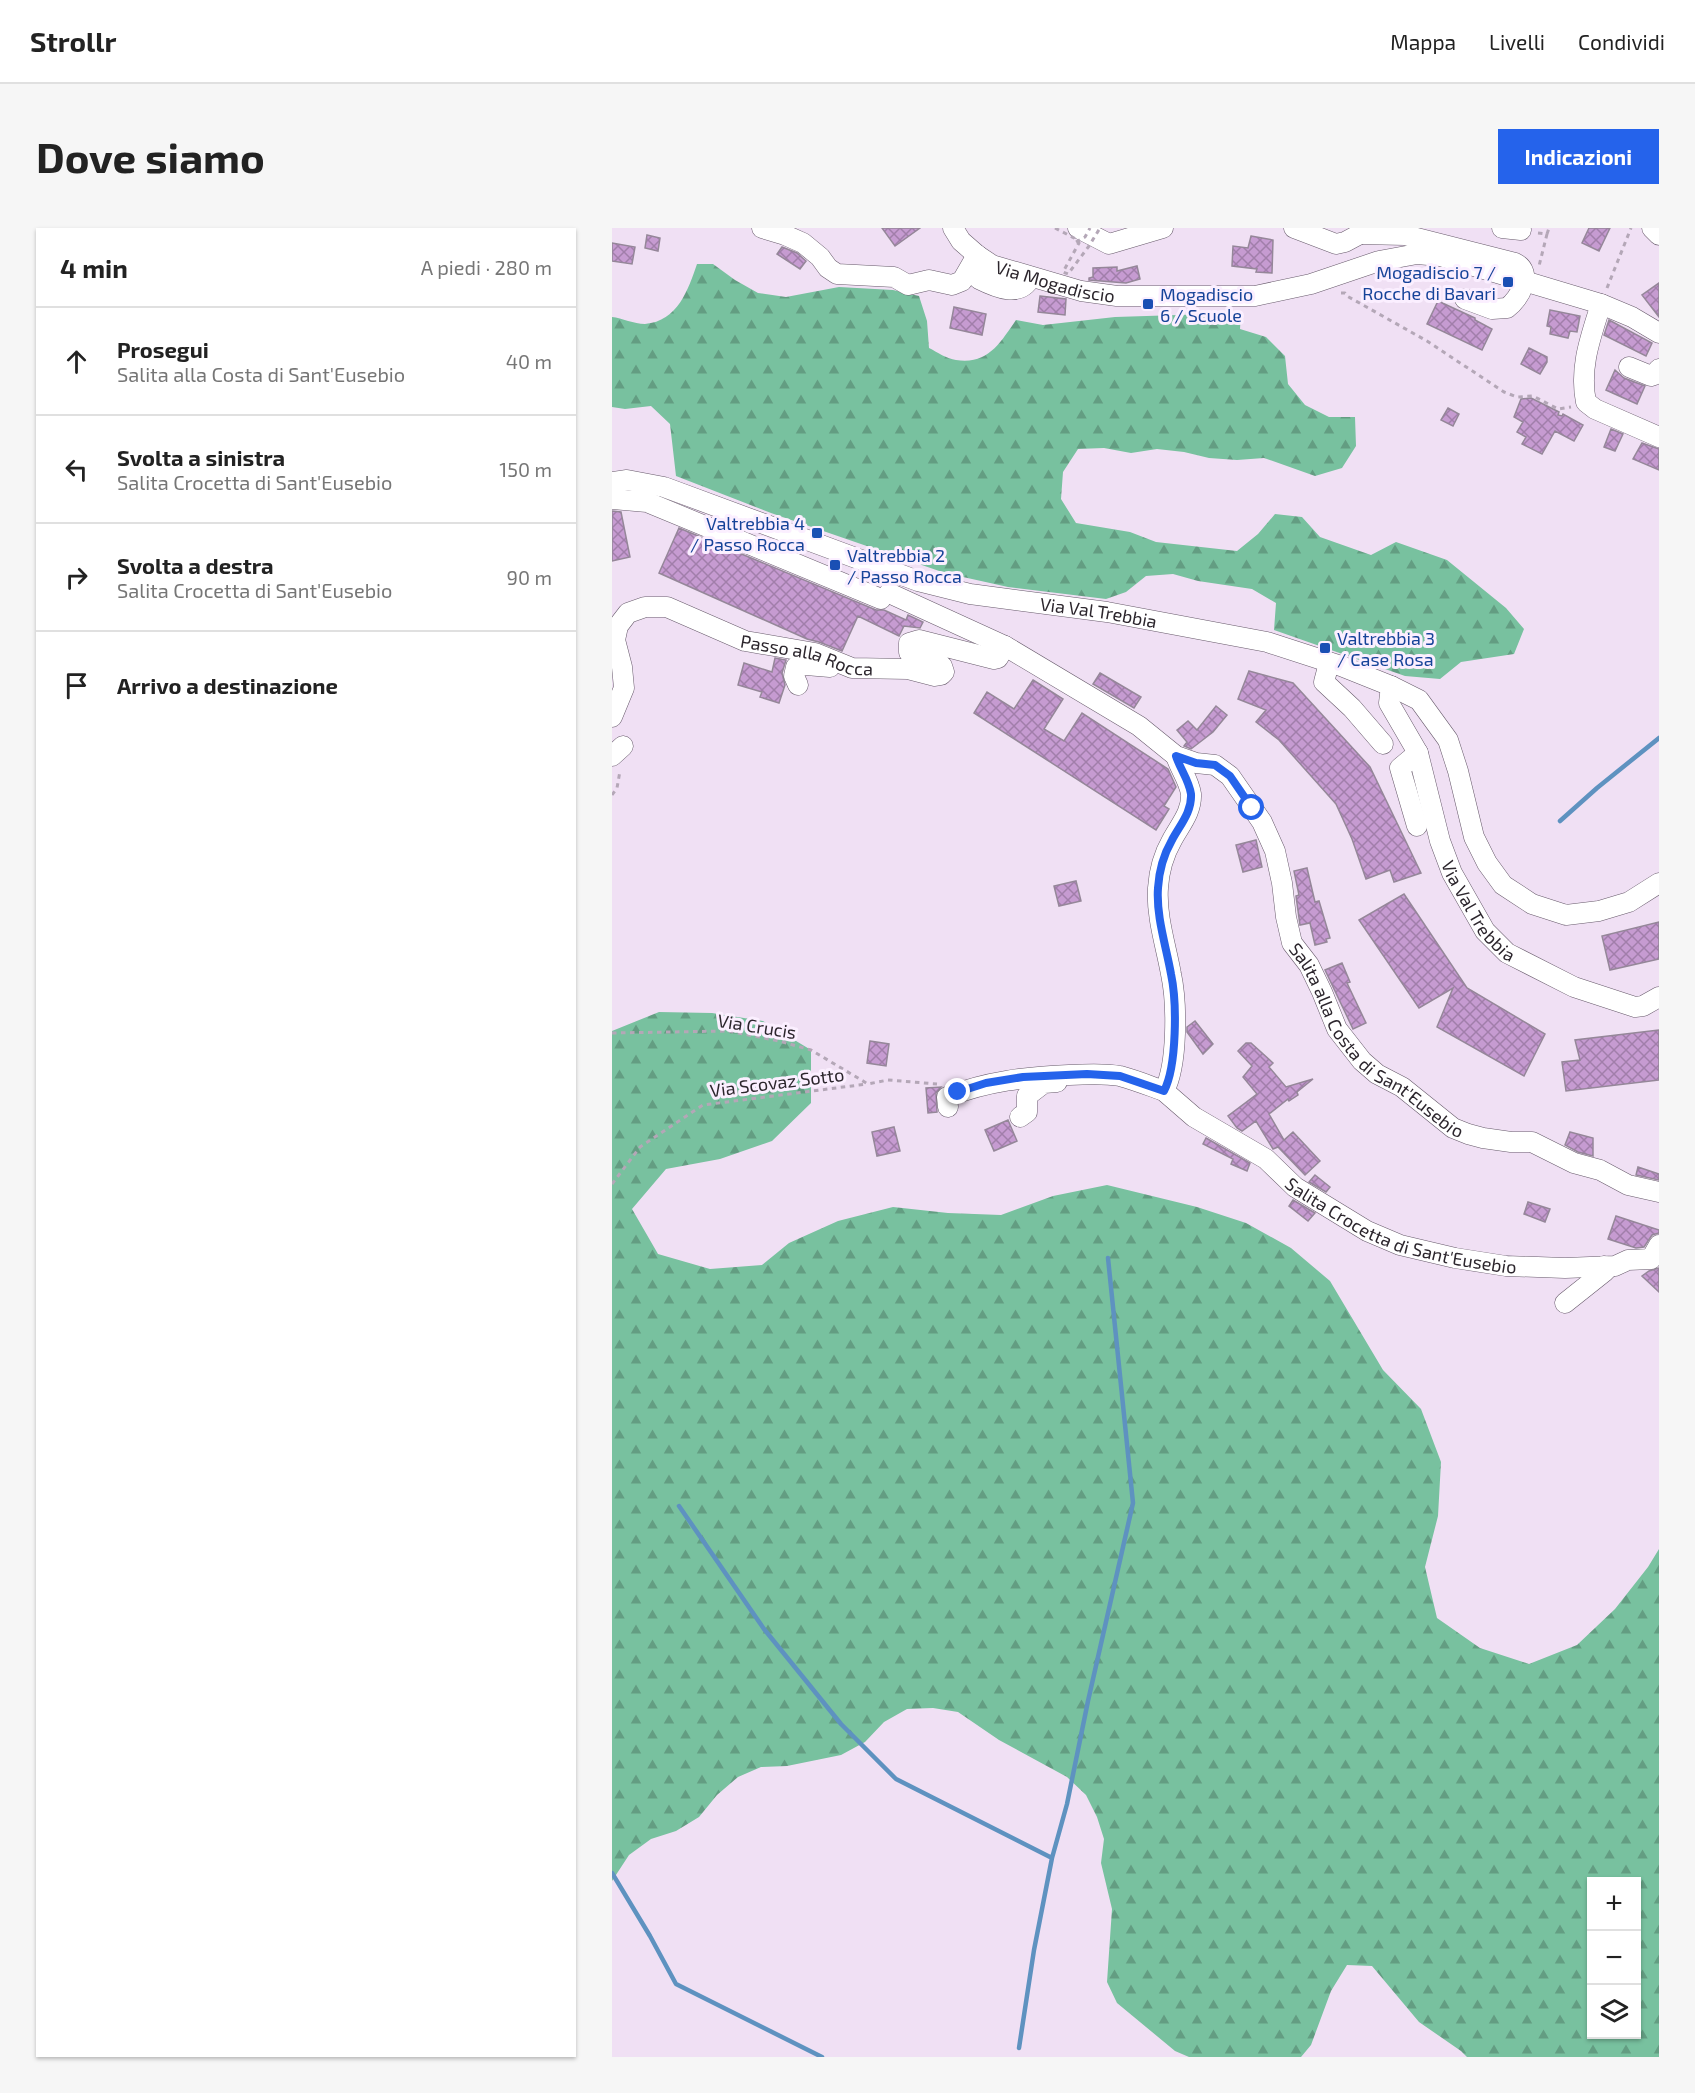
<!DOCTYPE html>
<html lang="it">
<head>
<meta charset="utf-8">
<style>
	body { margin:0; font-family:"Exo 2",sans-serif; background:#f6f6f6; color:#222 }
	.controls { position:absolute; right:18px; bottom:18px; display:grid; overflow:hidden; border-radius:0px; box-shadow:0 2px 4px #0004 }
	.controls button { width:54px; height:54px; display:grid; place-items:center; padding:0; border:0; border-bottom:2px solid #e0e0e0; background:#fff; color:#222; font:30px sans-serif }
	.stop { position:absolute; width:18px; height:18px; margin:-14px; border:4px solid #2563eb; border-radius:50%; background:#fff }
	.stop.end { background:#2563eb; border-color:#fff; box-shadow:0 2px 6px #0008 }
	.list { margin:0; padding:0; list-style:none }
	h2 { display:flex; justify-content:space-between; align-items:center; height:78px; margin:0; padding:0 24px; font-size:26px }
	h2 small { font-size:20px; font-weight:400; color:#767676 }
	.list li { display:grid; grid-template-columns:39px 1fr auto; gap:18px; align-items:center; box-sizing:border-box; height:108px; padding:0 24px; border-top:2px solid #e0e0e0 }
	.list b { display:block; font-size:22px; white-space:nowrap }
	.list p { margin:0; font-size:20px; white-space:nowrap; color:#767676 }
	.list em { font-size:20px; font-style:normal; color:#767676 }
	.icon { flex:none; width:33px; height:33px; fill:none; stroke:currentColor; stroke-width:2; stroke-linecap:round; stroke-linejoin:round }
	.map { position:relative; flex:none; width:1047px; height:1829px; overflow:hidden; border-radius:0px }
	header { display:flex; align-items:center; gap:36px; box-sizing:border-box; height:84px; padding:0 30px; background:#fff; border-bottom:2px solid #e0e0e0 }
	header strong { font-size:28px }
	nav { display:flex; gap:33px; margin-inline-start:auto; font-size:21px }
	.intro { display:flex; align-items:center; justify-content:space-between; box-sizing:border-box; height:144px; padding:0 36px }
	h1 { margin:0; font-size:42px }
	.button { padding:15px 27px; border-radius:0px; background:#2563eb; color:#fff; font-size:21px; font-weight:700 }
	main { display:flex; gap:36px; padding:0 36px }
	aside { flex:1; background:#fff; border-radius:0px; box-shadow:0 2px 4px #0004 }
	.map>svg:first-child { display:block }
	.forest { fill:url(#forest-firs); fill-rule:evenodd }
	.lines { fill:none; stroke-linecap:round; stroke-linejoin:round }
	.stream { stroke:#5e92c0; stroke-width:4.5 }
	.building { fill:url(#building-cross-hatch); stroke:#958799; stroke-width:1.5 }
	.minor-casing { stroke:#675a6b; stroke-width:21 }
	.path { stroke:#b4a7b7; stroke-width:3; stroke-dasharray:4.5 4.5; stroke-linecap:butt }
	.minor { stroke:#fff; stroke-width:20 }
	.path-bridge { stroke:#b4a7b7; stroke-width:3; stroke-dasharray:4.5 4.5; stroke-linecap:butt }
	.route { stroke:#2563eb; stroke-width:8 }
	.transit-dot { fill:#1a4fb4; stroke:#fbefff; stroke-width:2 }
	.labels { text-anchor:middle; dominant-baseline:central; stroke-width:6; stroke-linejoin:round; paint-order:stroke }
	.transit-label { font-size:18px; fill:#164399; stroke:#fbefff; text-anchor:start }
	.street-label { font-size:18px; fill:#2c262d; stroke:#fbefff }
</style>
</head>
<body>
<header>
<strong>Strollr</strong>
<nav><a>Mappa</a><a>Livelli</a><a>Condividi</a></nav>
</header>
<div class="intro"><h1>Dove siamo</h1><a class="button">Indicazioni</a></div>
<main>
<aside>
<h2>4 min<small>A piedi · 280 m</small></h2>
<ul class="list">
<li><svg class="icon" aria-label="ahead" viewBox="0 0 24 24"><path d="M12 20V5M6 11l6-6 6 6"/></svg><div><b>Prosegui</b><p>Salita alla Costa di Sant'Eusebio</p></div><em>40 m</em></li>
<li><svg class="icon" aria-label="left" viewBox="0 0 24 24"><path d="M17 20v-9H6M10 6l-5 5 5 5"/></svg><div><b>Svolta a sinistra</b><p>Salita Crocetta di Sant'Eusebio</p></div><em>150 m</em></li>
<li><svg class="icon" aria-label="right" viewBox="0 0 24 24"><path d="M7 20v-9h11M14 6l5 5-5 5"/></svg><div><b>Svolta a destra</b><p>Salita Crocetta di Sant'Eusebio</p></div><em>90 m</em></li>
<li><svg class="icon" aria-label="arrive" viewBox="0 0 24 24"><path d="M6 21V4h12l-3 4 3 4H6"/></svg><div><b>Arrivo a destinazione</b></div></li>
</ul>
</aside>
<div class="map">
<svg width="1047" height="1829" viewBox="0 0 1047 1829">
	<defs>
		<pattern id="forest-firs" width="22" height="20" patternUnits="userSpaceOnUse" patternTransform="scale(1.5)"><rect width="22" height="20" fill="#78c19f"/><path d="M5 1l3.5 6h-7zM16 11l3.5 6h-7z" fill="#639d82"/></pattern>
		<pattern id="building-cross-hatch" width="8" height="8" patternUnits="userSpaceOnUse" patternTransform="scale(1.5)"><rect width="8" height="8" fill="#c69bd1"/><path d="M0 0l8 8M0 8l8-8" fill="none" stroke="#a17eaa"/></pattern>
	</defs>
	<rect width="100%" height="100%" fill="#f0e0f4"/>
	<path class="forest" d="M85 36H101L123 52 146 65 174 69 227 59 281 62 307 68 315 93 317 120C325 124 335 131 344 132 376 137 388 115 404 92L431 97 503 89 629 85 628 101 654 109 673 128 676 156 693 177 717 189H743L744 218 730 240 703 248 652 230 625 232 597 230 572 224 545 221 519 225 492 220 466 221 451 244 449 271 464 295 518 304 544 314 625 323 646 306 663 286 690 289 708 309 759 327 784 314 835 332 894 380 912 401 902 426 849 434 828 451 793 448 662 402 664 375 640 361 586 353 561 346 534 348 514 364 494 371 396 359 333 345 159 285 64 248 58 196 39 178 13 181 0 179V89C10 90 22 96 33 96 66 93 76 62 85 36Z
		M47 784 100 785 151 793 199 822V875L160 913 108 931 54 941 20 981 46 1026 98 1041 150 1037 177 1015 226 993 281 979 336 985 389 987 441 968 495 957 585 979 634 995 679 1020 718 1053 771 1142 809 1181 829 1234 826 1288 813 1339 825 1390 868 1420 917 1436 965 1417 1003 1381 1036 1339 1047 1321V1829H855L849 1823 807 1794 760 1738 735 1737 719 1763 699 1817 689 1829H577L563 1823 505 1775 495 1754 500 1681 489 1635 492 1611 485 1589 474 1567 455 1549 387 1512 346 1484 321 1480 295 1481 272 1494 253 1514 229 1527 175 1538 149 1539 126 1549 105 1567 87 1589 64 1603 39 1611 17 1627 0 1653V803ZM980 1654H1024V1806H980Z"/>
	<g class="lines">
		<path class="stream" d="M948 593 985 560 1047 510
			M67 1278 152 1401 229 1496 284 1551 440 1630
			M0 1645 38 1708 64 1756 210 1829
			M407 1820 422 1722 440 1630 455 1576 476 1473 521 1275 496 1030"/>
	</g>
	<path class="building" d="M270 0H308L283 18Z
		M977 0H998L987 23 970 15Z
		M35 7 48 10 46 23 33 20Z
		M639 8 661 12 660 45 644 44 645 41 620 38 621 18 636 20Z
		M0 15 23 19 20 36 0 33Z
		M170 19 185 25 194 33 188 41 165 26Z
		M525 38 528 51 514 55 477 52V50L481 49V40L505 39V43Z
		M1047 55V89L1030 67Z
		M428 68 454 71 453 87 426 84Z
		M826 73 863 90V92L880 101 870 122 815 96Z
		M342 79 374 86 370 107 338 100Z
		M938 82 968 88 965 104 958 103 956 110 938 106 939 99 935 98Z
		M997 92 1040 115 1034 128 992 107Z
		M917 120 935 129V134L928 146 909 136Z
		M1003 142 1012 150 1033 158 1025 176 994 162Z
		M919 170 947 184 946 187 950 188 951 186 971 197 962 213 943 203 930 226 910 216 914 209 905 204 911 194 902 189 909 171Z
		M836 180 847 186 841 198 829 192Z
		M999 201 1011 206 1003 223 992 219Z
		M1030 215 1047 221V242L1021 231Z
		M0 283 9 284 18 329 0 333Z
		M67 300 264 382H272L294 392 296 387 311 394 308 400 292 398 287 408 246 388 230 423 207 414 195 411 47 345Z
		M163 430 174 432 170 445 173 457 167 475 148 469 150 464 126 457 132 435 160 444Z
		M637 443 681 455 758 539 809 645 782 654 778 642 754 651 740 611 724 576 667 512 644 494 654 482 626 471Z
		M488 445 529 469 522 480 481 456Z
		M421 452 451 471 432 501 452 513 470 485 556 541 564 559 552 578 557 581 544 602 362 485 375 464 402 481Z
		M604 478 615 487 601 504 579 521 572 518 575 514 565 502 576 493 585 502Z
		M644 612 650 639 631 644 624 617Z
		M695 640 703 674 707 673 718 710 714 711 715 714 703 717 698 695 688 697 684 668 687 667 682 643Z
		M464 653 469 673 447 678 442 658Z
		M792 666 855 760 933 806 912 848 825 799 841 760 807 780 747 692Z
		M1047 694V731L998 742 990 708Z
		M730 735 738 754 735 755 754 795 741 801 713 742Z
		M583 793 601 816 591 826 575 804V799Z
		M1047 802V852L954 863 950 834 968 832 963 812Z
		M258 813 277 816 274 838 255 835Z
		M634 815H639L661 835 657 839 674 859 701 851 685 864 686 867 677 873 676 871 657 886 672 912 681 904 708 933 693 947 666 919 661 921 644 893 630 903 625 900 616 888 645 866 631 849 640 838 626 823Z
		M329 859 324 865 325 884 316 885 314 860Z
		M396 892 405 913 382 923 373 902Z
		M282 899 288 923 265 928 260 904Z
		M958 904 981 910V928L966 924 953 917Z
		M594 910 638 935 635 943 619 936 621 931 591 916Z
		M1026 939 1047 946V952L1024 947Z
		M703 947 718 959 714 964 697 954Z
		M681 972 703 985 696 993 677 978Z
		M916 974 938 981 933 994 912 986Z
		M1004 988 1047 1002V1005L1040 1007 1032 1019 1024 1020 996 1011Z
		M1047 1040V1064L1030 1048 1037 1043Z"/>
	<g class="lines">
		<g class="minor-casing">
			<g id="minor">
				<path d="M150 0 173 7 191 15 208 29 216 40 225 46 282 49 296 57 317 52 340 57 350 53 365 27"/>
				<path id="s1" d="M341 0 349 13 365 27 380 37 469 63 505 68H643L699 56 767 33 805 26 828 28 989 76 1020 89 1047 105"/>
				<path d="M466 0 497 16 551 0"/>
				<path d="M682 0 724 16 733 14 748 6"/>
				<path d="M890 0 909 2"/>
				<path d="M1040 0 1047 7"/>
				<path d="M748 6 793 7 903 35C922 44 908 71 895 80L880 81 853 71"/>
				<path d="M365 27 364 44 367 51C385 60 408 70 419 49"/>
				<path d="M989 76C979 108 967 139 974 174L983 181 1047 209"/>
				<path d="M1017 139 1039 148 1042 147 1047 141"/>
				<path id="s2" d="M0 254 15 252 52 259 306 353 358 366 495 384 655 414 729 438 779 458 807 472 836 512 846 543 862 609 875 635 891 657 920 676 954 687 987 683 1017 674 1047 655"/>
				<path d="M0 271 35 274 269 371"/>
				<path id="s3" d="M277 365 393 418 527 498 564 528 584 535 603 537 618 548 650 594 663 623 670 655 674 689 680 715 697 737 710 764 725 801 750 833 765 846 790 859 841 900 856 906 871 910 899 914H920L962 935 988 942 1016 957 1047 964"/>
				<path d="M717 435 712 454 740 480 771 516"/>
				<path d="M186 457 182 448 184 439 194 437 218 439"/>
				<path id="s4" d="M779 458 777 475 806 525 828 613 840 645 873 703 895 725 962 759 1023 779 1031 778 1047 769"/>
				<path id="s5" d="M0 489 12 460 10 439 3 412 6 398 16 385 33 379H55L133 413 203 425 240 440 296 441 323 448 329 447 332 444 330 438 301 427 297 424V415L307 412 382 431 386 430 393 418"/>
				<path d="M0 528 11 518"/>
				<path id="s6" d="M564 528C568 541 577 552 579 566 580 584 568 597 560 612 552 626 547 643 546 660 544 688 554 718 559 746 565 774 566 837 552 863L582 889 654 931 683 959 755 1003 788 1017 843 1030 894 1038 953 1040 1003 1038 1016 1032 1039 1031 1047 1017"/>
				<path d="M805 598 788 540 806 525"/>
				<path d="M336 879 335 869C375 853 414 849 457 847 474 846 492 845 508 848 523 852 538 858 552 863"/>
				<path d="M408 889 415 884V868L432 855 445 854"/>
				<path d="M953 1075 992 1044 995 1041 992 1038"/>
			</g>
		</g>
		<path class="path" d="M926 5 935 6 927 38
			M935 6 937 0
			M995 60 1019 0
			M729 65H733L735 68 815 113 892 164 905 169 921 168 946 181 959 179
			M0 567 5 560 8 543
			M0 805 116 803 167 813 199 822 256 856 276 852 325 856
			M0 956 28 919 91 877 255 856"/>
		<use href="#minor" class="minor"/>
		<path class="path-bridge" d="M443 0 462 10 464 14 467 15 451 44 456 46 477 18 488 0
			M464 14 473 9 478 0"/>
	</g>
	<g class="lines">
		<path class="route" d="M346 864 374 855 411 849 475 846 508 848 552 863C565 838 565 774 559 746 554 718 544 688 546 660 547 643 552 626 560 612 568 597 580 584 579 566 577 552 568 541 564 528L584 535 603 537 618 548 640 580"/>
	</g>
	<g class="transit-dot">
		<rect x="890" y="48" width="12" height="12" rx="3"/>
		<rect x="530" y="70" width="12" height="12" rx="3"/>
		<rect x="199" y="299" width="12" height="12" rx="3"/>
		<rect x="217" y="331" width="12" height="12" rx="3"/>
		<rect x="707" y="414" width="12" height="12" rx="3"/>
	</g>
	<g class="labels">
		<g class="transit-label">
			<text x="884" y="44" text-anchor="end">Mogadiscio 7 /<tspan x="884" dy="21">Rocche di Bavari</tspan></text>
			<text x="548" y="66">Mogadiscio<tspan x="548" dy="21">6 / Scuole</tspan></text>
			<text x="193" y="295" text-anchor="end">Valtrebbia 4<tspan x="193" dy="21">/ Passo Rocca</tspan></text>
			<text x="235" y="327">Valtrebbia 2<tspan x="235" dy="21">/ Passo Rocca</tspan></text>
			<text x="725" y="410">Valtrebbia 3<tspan x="725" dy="21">/ Case Rosa</tspan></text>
		</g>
		<g class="street-label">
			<text stroke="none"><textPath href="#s1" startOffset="120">Via Mogadiscio</textPath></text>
			<text stroke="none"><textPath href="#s2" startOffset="507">Via Val Trebbia</textPath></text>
			<text stroke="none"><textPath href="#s5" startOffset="300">Passo alla Rocca</textPath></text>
			<text stroke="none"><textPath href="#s4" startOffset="246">Via Val Trebbia</textPath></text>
			<text transform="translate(145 798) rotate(9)">Via Crucis</text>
			<text stroke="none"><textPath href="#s3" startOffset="704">Salita alla Costa di Sant'Eusebio</textPath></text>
			<text transform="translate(165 854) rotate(-7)">Via Scovaz Sotto</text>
			<text stroke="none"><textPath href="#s6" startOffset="626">Salita Crocetta di Sant'Eusebio</textPath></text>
		</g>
	</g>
</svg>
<div class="controls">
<button>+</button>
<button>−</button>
<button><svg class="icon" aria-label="layers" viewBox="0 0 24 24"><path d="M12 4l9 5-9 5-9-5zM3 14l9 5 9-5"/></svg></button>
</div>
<div class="stop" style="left:640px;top:580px"></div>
<div class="stop end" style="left:346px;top:864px"></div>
</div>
</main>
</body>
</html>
